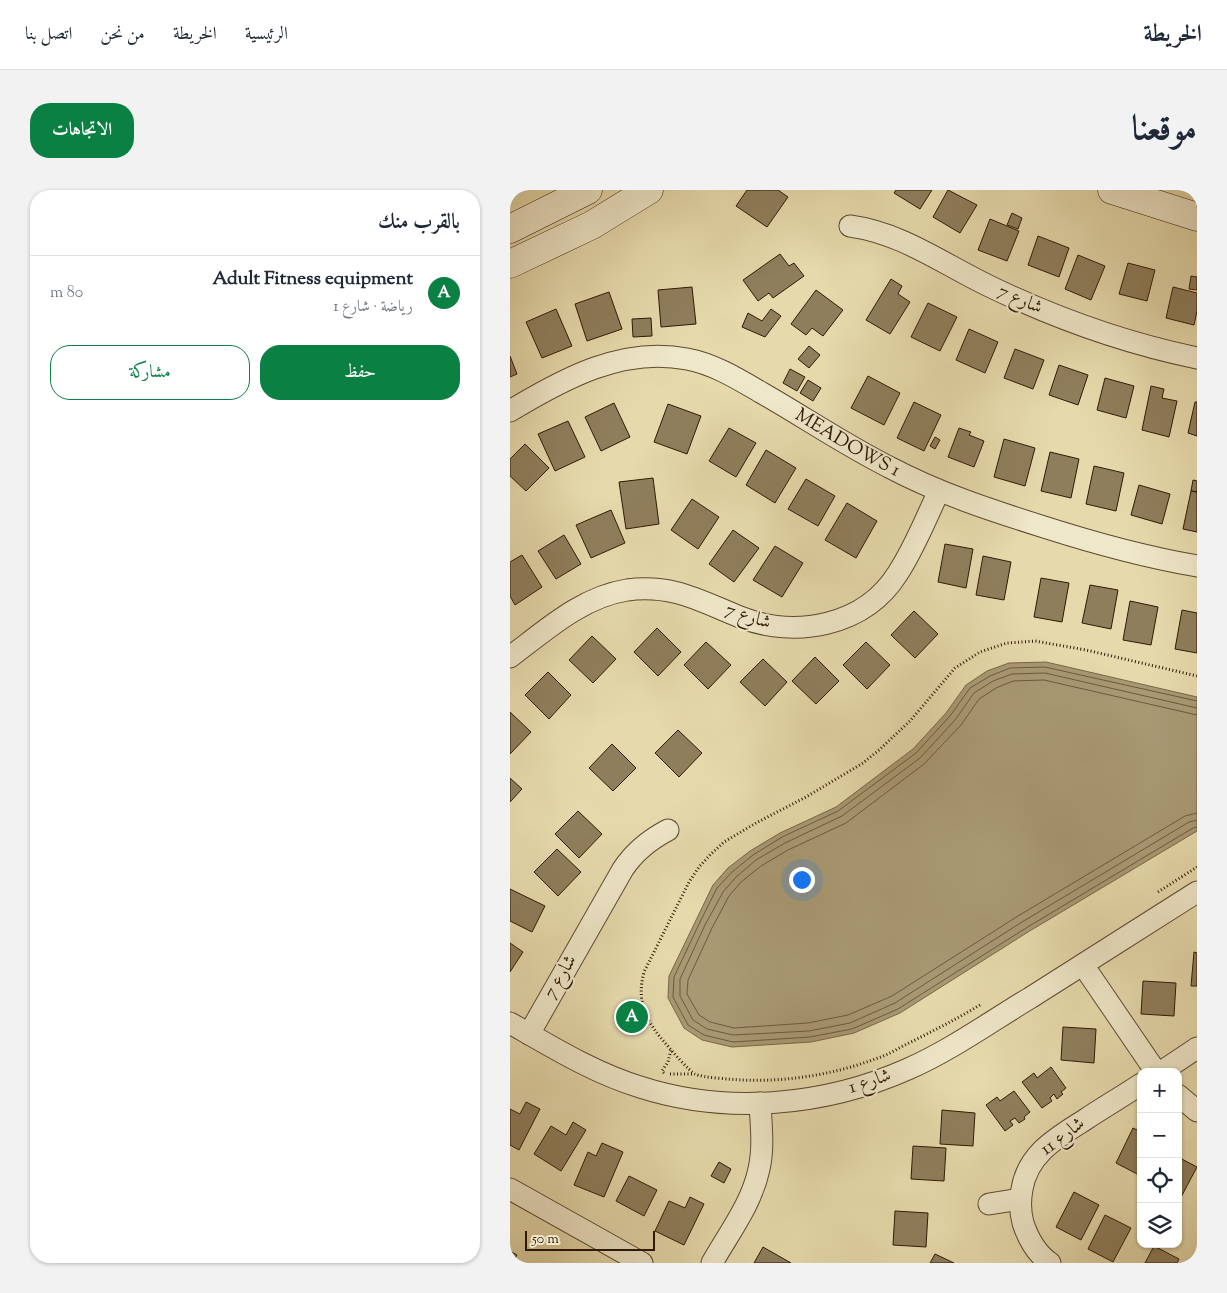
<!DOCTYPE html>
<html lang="ar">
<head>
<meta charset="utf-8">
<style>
	body { margin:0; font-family:"Sorts Mill Goudy",Amiri,serif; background:#f2f2f3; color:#1f2937; direction:rtl }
	.controls { position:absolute; right:15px; bottom:15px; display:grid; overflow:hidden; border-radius:10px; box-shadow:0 1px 4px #0004 }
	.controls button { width:45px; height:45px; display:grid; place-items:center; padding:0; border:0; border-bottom:1px solid #e0e1e3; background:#fff; color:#1f2937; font:25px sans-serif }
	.scale { position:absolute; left:15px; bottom:12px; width:130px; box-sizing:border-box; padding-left:5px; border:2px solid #301a05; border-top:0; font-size:14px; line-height:18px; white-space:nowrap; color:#301a05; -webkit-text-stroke:4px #efe7c9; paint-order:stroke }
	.you { position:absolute; left:291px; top:689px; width:18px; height:18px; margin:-12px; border:4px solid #fff; border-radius:50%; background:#1a73e8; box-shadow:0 0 0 8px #1a73e833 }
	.badge { display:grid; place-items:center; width:32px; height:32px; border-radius:50%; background:#0b8043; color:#fff; font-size:16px; font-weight:700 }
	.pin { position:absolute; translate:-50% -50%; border:2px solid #fff; box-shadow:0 1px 5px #0006 }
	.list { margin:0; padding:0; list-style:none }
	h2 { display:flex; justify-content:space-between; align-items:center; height:65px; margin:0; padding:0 20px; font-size:21px }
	h2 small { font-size:16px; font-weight:400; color:#747a83 }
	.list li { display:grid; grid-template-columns:32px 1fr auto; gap:15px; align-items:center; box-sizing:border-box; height:75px; padding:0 20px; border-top:1px solid #e0e1e3 }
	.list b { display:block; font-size:19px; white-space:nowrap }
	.list p { margin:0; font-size:16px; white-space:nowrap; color:#747a83 }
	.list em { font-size:16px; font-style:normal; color:#747a83 }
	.actions { display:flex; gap:10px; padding:15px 20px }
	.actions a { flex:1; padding:11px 0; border:1px solid #0b8043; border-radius:20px; text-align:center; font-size:18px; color:#0b8043 }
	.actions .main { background:#0b8043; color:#fff }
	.icon { flex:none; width:28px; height:28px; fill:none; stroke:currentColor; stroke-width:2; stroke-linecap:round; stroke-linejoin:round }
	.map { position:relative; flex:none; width:687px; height:1073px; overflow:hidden; direction:ltr; border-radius:20px }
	header { display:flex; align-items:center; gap:30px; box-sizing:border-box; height:70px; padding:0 25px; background:#fff; border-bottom:1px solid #e0e1e3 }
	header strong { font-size:24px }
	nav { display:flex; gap:28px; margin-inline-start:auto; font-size:18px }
	.intro { display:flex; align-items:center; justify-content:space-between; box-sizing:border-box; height:120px; padding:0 30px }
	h1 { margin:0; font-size:35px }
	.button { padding:12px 22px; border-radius:20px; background:#0b8043; color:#fff; font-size:18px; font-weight:700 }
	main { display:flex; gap:30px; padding:0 30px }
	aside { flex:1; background:#fff; border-radius:20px; box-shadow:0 1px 4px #0004 }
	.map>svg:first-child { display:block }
	.water { fill:#a89973; stroke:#786647 }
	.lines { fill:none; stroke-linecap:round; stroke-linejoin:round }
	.shore { stroke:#6c5a3c; stroke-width:1 }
	.building { fill:#8f7e5c; stroke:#301a05 }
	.street-casing { stroke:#5e4a2f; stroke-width:23 }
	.secondary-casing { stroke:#301a05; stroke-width:29 }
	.path { stroke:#301a05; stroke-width:3; stroke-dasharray:1 2.5; stroke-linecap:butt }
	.street { stroke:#efe7c9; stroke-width:21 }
	.secondary { stroke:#efe7c9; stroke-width:28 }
	.labels { text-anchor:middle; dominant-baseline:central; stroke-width:4; stroke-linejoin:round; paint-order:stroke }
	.street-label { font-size:19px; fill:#301a05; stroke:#efe7c9 }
</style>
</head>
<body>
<header>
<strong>الخريطة</strong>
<nav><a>الرئيسية</a><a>الخريطة</a><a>من نحن</a><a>اتصل بنا</a></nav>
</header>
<div class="intro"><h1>موقعنا</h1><a class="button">الاتجاهات</a></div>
<main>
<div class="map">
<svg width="687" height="1073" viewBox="0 0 687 1073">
	<rect width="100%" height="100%" fill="#e6daac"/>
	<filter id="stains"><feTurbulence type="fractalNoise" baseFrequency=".004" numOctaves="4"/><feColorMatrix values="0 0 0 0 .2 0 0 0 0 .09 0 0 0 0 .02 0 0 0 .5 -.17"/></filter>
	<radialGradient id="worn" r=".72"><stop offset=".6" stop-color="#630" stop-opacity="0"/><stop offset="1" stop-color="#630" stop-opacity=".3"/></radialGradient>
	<path class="water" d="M536 472 687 507V641L518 742 390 823 344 843 301 852 222 857 192 850 174 838 158 808 159 786 203 695 218 678 240 661 270 643 326 617 403 559 436 523 456 495 477 481 499 473Z"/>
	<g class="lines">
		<path class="shore" d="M687 511 535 477 500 478 480 486 460 498 440 526 406 563 328 621 272 647 243 665 222 682 207 698 190 732 164 787 163 807 178 835 194 845 223 852 300 847 342 839 388 819 516 738 683 638 687 637
			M687 518 535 483 502 484 483 491 464 503 445 530 410 568 332 626 275 653 246 670 226 687 213 702 195 735 170 789V806L183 830 197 839 223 845 299 841 340 833 385 813 512 732 679 632 687 630
			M687 525 534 490 503 491 486 498 469 509 451 535 414 574 336 633 278 660 251 676 231 692 219 706 202 738 178 790 177 804 189 825 200 832 224 838 298 833 338 825 382 806 508 726 675 626 687 623"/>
	</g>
	<path class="building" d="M237 0H268L278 7 257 37 226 16Z
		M386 0H422L410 19 384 3Z
		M438 0 467 15 450 43 423 27Z
		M502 23 512 28 508 39 497 35Z
		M480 29 509 41 497 71 468 60Z
		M528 46 559 58 549 87 518 75Z
		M270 64 279 76 284 73 294 86 263 108 259 103 248 111 233 90Z
		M568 65 595 76 581 110 555 99Z
		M618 73 645 80 637 111 609 104Z
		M681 86 687 87V100L679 99Z
		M381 89 392 96 388 104 400 112 380 144 356 130Z
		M182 97 186 134 151 137 148 100Z
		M663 97 687 103V121L684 135 656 128Z
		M306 100 333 120 313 146 302 138 296 145 281 134Z
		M99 102 112 139 77 151 65 114Z
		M418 113 447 127 430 161 401 147Z
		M46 119 62 156 32 168 16 132Z
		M261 119 271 126 255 147 232 137 238 123 252 131Z
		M141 128 142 146 123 147 122 129Z
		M459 139 488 152 475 183 446 170Z
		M299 156 310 165 299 178 288 169Z
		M505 159 534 170 523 199 494 188Z
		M0 166 7 184 0 187Z
		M549 175 578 185 568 215 539 205Z
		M280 179 295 187 287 201 273 193Z
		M358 186 390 203 374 235 341 218Z
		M595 188 624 196 616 228 587 220Z
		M298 190 311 198 303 211 290 203Z
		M641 196 654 199 652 208 667 211 659 247 632 240Z
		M404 212 431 225 414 261 387 248Z
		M685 212H687V246L678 243Z
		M104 213 120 247 91 261 75 227Z
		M158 214 191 226 177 264 144 252Z
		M58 231 75 267 45 281 28 244Z
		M219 238 246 253 226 287 199 271Z
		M449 238 461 242 459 245 474 251 464 277 438 267Z
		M425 247 430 250 425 259 420 256Z
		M494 249 525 258 515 296 484 287Z
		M15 254 39 278 16 301 0 286V269Z
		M256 260 286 278 265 313 236 295Z
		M540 262 569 269 561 308 531 301Z
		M584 276 614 283 606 321 576 314Z
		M143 288 149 334 116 339 109 292Z
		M296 289 325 306 308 336 278 319Z
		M683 290 687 291V302L681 301Z
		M629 295 660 304 652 334 621 325Z
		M681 301 687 302V342L673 339Z
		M182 309 209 327 188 359 161 340Z
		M337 313 367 331 346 368 315 350Z
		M101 320 115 353 81 368 66 335Z
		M223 340 249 358 224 392 199 374Z
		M54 345 71 374 46 389 28 361Z
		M435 354 463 359 456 398 428 392Z
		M265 356 293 373 272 407 243 390Z
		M12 365 32 397 5 415 0 406V372Z
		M473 366 501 372 494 410 466 405Z
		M531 388 559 393 552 432 524 427Z
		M580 395 608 400 601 439 572 433Z
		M620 411 648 417 641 455 613 450Z
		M672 420 687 423V463L665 459Z
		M404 421 428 444 405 468 381 445Z
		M147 438 171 462 148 486 124 462Z
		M82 446 106 469 83 493 59 470Z
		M196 452 221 475 198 499 174 475Z
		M356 452 380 475 357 499 333 475Z
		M305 467 329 491 306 514 282 491Z
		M253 469 277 492 255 516 230 492Z
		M38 482 61 505 39 529 15 505Z
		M0 522 21 542 0 564Z
		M168 540 192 563 169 587 145 563Z
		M102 554 126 578 103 601 79 578Z
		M0 588 12 599 0 612Z
		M68 621 92 644 69 668 45 644Z
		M47 659 71 682 48 706 24 682Z
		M0 699 35 716 22 742 0 731Z
		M0 753 13 762 0 782Z
		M684 762 687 763V796H681Z
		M633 791 666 793 664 826 631 824Z
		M553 837 586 839 584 873 551 870Z
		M541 877 556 898 551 902 553 904 547 909 544 904 540 908 542 911 532 918 512 892 524 883 527 888Z
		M504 901 520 922 514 927 515 929 509 933 505 928 500 931 503 935 495 941 476 915 487 907 490 911Z
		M16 912 30 919 9 960 0 955V919L10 924Z
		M432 920 465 923 463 956 430 954Z
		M63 932 76 940 51 981 24 964 41 936 56 945Z
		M623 938 631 942V986L606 973Z
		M92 953 113 962 94 1007 64 995 78 962 86 966Z
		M403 956 436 958 434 991 401 989Z
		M668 967 687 977 669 1011H668Z
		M209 972 221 979 214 993 201 986Z
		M119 986 147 1000 134 1026 106 1011Z
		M564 1002 589 1015 571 1050 546 1037Z
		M180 1007 194 1014 174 1055 145 1041 159 1011 175 1018Z
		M385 1021 418 1023 416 1057 383 1055Z
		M595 1025 621 1038 603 1072 578 1059Z
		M644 1056 669 1069 667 1073H635Z
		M253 1057 281 1073H244Z
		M0 1061 7 1065 2 1073H0Z
		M425 1064 444 1073H420Z"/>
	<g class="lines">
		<g class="street-casing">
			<g id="street">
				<path d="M340 36C392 43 433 74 479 96 545 128 615 153 687 168"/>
				<path id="s1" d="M0 221C53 189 113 156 177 169 204 174 228 189 252 203 294 227 335 255 379 277 428 303 480 320 534 337 584 353 635 367 687 376"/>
				<path d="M0 467C36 440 72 407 117 400 163 394 190 411 230 427 286 449 355 436 388 383 405 357 416 328 429 301"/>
				<path d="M573 775 646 882"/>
				<path d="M0 833C42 857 84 883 130 897 217 925 315 916 398 879 441 860 480 832 520 808 576 773 631 737 687 702"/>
				<path d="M19 844 113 679C125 661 139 650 158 640"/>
				<path d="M651 882 687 858"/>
				<path d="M668 905 687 921"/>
				<path d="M0 999 132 1073"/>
				<path d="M479 1014 510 1009"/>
				<path d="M202 1073C219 1043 242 1013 249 979 254 957 251 935 250 913"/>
				<path d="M540 1073C527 1064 518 1048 513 1033 510 1022 510 1010 512 999 518 963 548 947 576 929 594 917 613 906 631 894"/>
			</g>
		</g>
		<g class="secondary-casing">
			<path id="secondary" d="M602 0 687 27
				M0 39 78 0
				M0 74 82 35 139 0"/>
		</g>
		<path class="path" d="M648 702 687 677
			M470 815C445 830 419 843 393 856 384 861 375 866 365 869 322 885 276 892 231 890 221 889 193 888 185 884 179 881 162 861 156 854 136 831 126 813 134 782L179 692 189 677 201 664 214 652 246 633 296 607 353 573 369 560 400 531 445 478 470 462 497 453 525 451 576 460 687 486
			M154 883 152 881 158 872 161 860
			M160 884H184"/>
		<use href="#street" class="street"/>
		<use href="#secondary" class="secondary"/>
	</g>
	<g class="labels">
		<g class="street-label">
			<text transform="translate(510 110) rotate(24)">شارع 7</text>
			<text stroke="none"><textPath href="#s1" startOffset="371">MEADOWS 1</textPath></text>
			<text transform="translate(238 427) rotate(18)">شارع 7</text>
			<text transform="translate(51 787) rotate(-60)">شارع 7</text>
			<text transform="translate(360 892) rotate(-18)">شارع 1</text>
			<text transform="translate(553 947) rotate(-37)">شارع 11</text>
		</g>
	</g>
	<rect width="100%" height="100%" filter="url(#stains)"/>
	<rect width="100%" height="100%" fill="url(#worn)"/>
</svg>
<div class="controls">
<button>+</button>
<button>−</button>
<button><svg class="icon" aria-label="locate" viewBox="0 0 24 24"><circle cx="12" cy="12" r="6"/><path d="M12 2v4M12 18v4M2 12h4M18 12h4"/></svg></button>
<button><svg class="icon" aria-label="layers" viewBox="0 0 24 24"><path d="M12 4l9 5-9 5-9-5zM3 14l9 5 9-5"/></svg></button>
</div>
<div class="scale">50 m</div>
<div class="you"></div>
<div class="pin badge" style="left:122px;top:827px">A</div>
</div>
<aside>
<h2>بالقرب منك<small></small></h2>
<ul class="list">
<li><span class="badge">A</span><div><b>Adult Fitness equipment</b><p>رياضة · شارع 1</p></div><em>80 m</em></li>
</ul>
<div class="actions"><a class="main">حفظ</a><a>مشاركة</a></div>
</aside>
</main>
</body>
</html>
